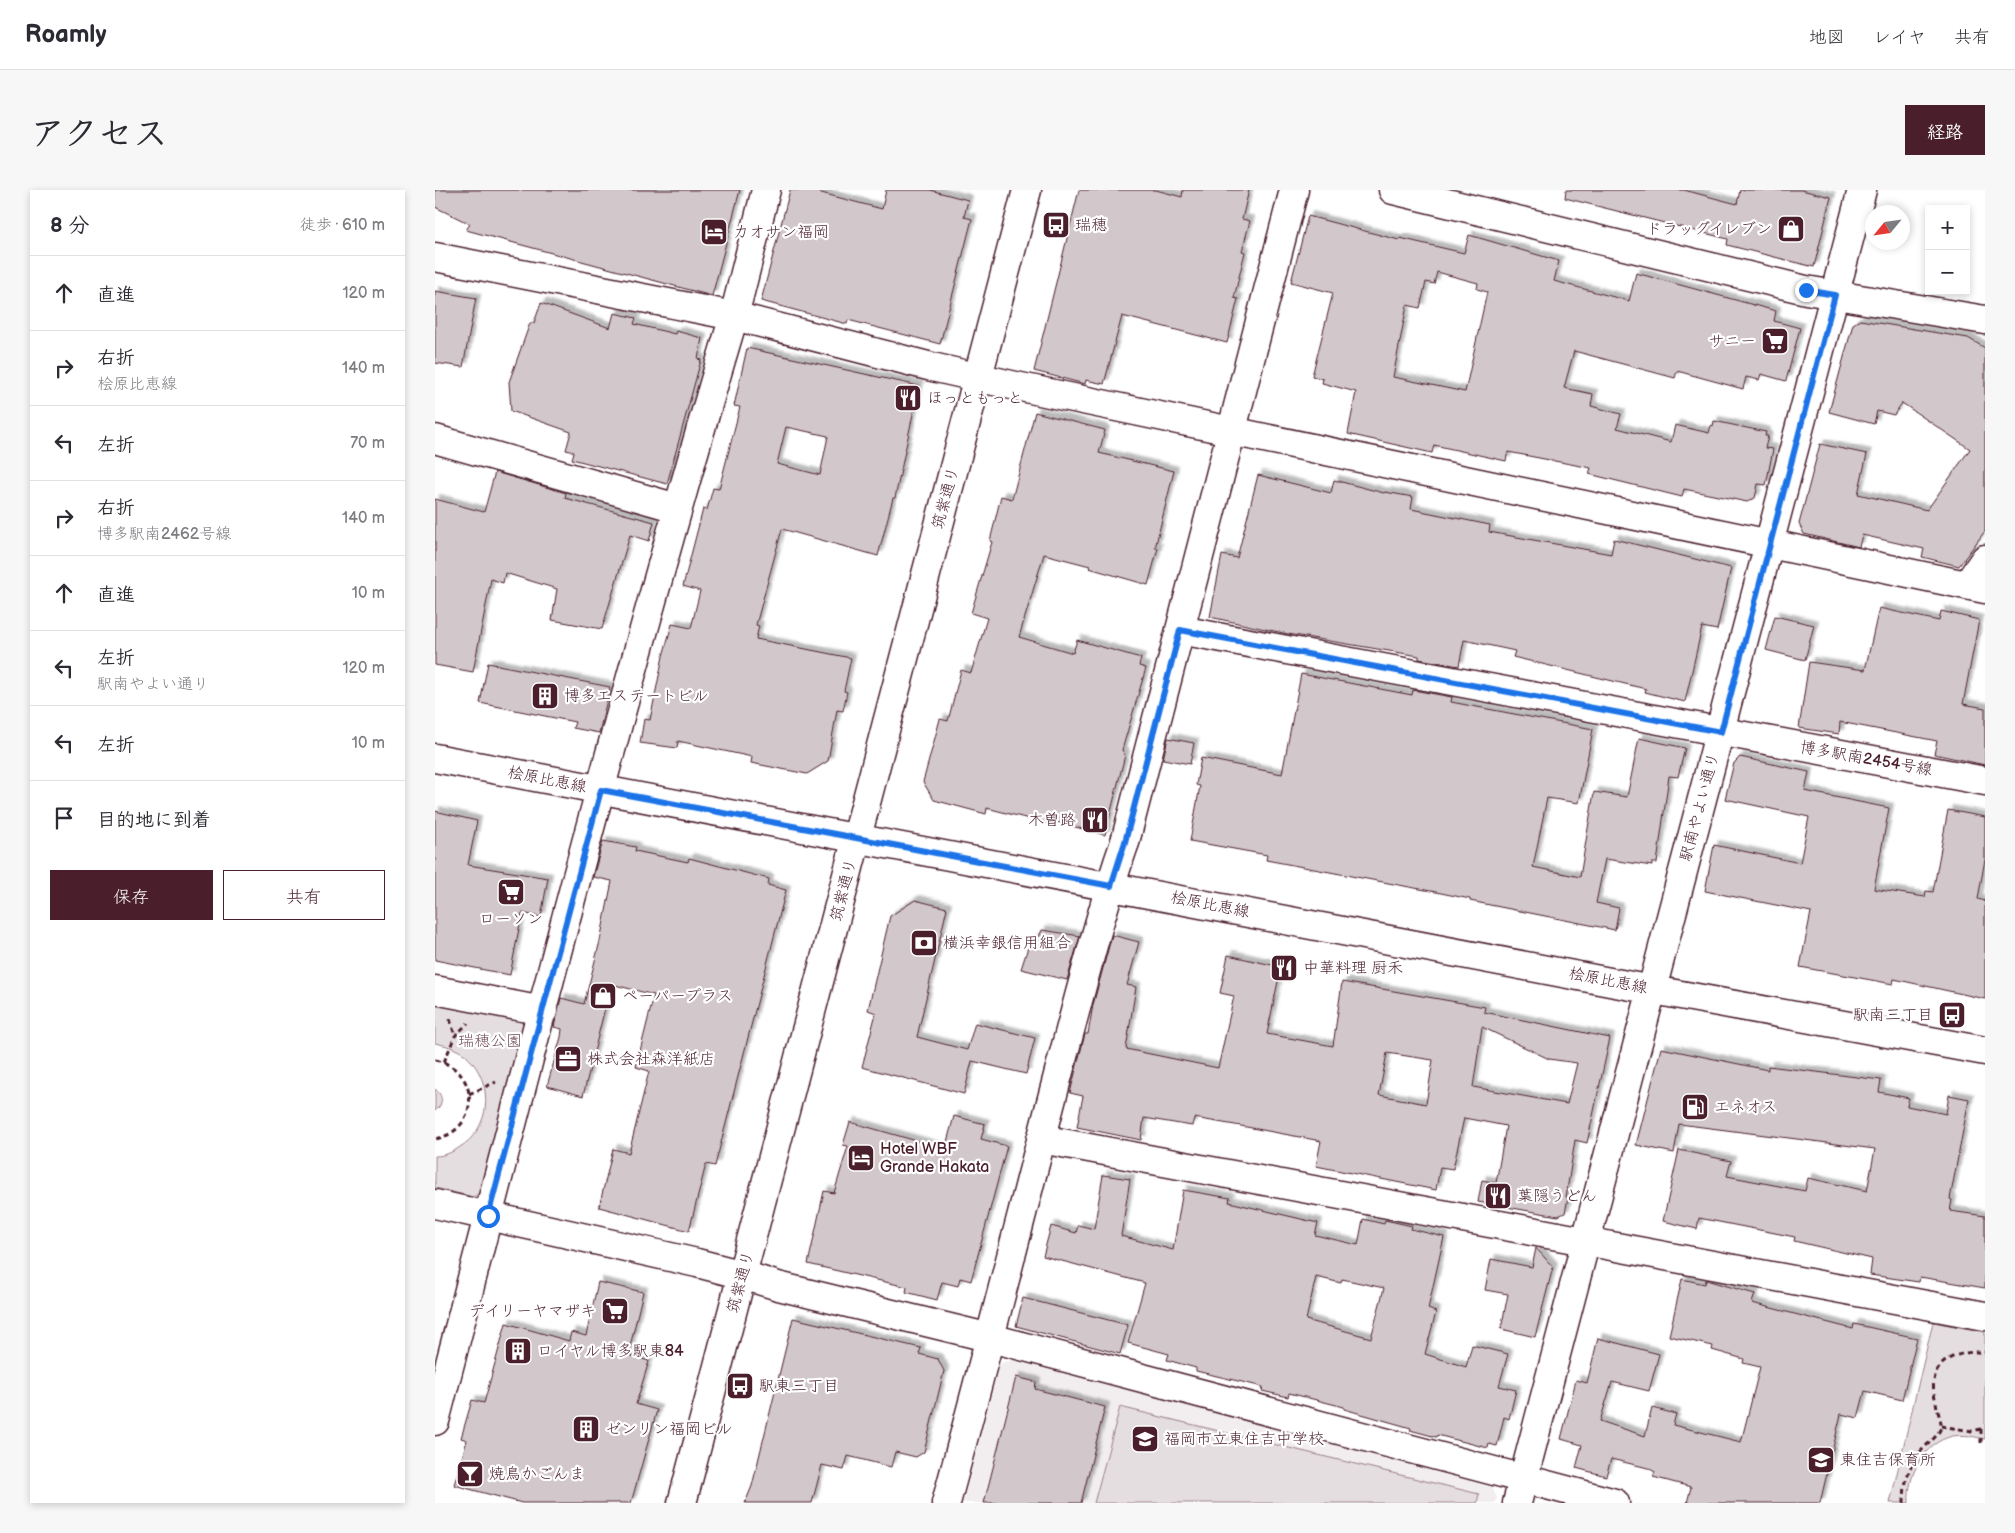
<!DOCTYPE html>
<html lang="ja">
<head>
<meta charset="utf-8">
<style>
	body { margin:0; font-family:"Balsamiq Sans","Klee One",sans-serif; background:#f7f7f7; color:#2b2b33 }
	.controls { position:absolute; right:15px; top:15px; display:grid; overflow:hidden; border-radius:0px; box-shadow:0 2px 8px #0003 }
	.controls button { width:45px; height:45px; display:grid; place-items:center; padding:0; border:0; border-bottom:1px solid #e1e1e2; background:#fff; color:#2b2b33; font:25px sans-serif }
	.compass { position:absolute; left:1430px; top:15px; width:45px; height:45px; border-radius:50%; background:#fff; box-shadow:0 2px 8px #0003; rotate:241deg }
	.stop { position:absolute; width:15px; height:15px; margin:-11px; border:4px solid #1a73e8; border-radius:50%; background:#fff }
	.stop.end { background:#1a73e8; border-color:#fff; box-shadow:0 1px 5px #0008 }
	.list { margin:0; padding:0; list-style:none }
	h2 { display:flex; justify-content:space-between; align-items:center; height:65px; margin:0; padding:0 20px; font-size:21px }
	h2 small { font-size:16px; font-weight:400; color:#7c7c81 }
	.list li { display:grid; grid-template-columns:32px 1fr auto; gap:15px; align-items:center; box-sizing:border-box; height:75px; padding:0 20px; border-top:1px solid #e1e1e2 }
	.list b { display:block; font-size:19px; white-space:nowrap }
	.list p { margin:0; font-size:16px; white-space:nowrap; color:#7c7c81 }
	.list em { font-size:16px; font-style:normal; color:#7c7c81 }
	.actions { display:flex; gap:10px; padding:15px 20px }
	.actions a { flex:1; padding:11px 0; border:1px solid #4a1f2b; border-radius:0px; text-align:center; font-size:18px; color:#4a1f2b }
	.actions .main { background:#4a1f2b; color:#fff }
	.icon { flex:none; width:28px; height:28px; fill:none; stroke:currentColor; stroke-width:2; stroke-linecap:round; stroke-linejoin:round }
	.map { position:relative; flex:none; width:1550px; height:1313px; overflow:hidden; border-radius:0px }
	header { display:flex; align-items:center; gap:30px; box-sizing:border-box; height:70px; padding:0 25px; background:#fff; border-bottom:1px solid #e1e1e2 }
	header strong { font-size:24px }
	nav { display:flex; gap:28px; margin-inline-start:auto; font-size:18px }
	.intro { display:flex; align-items:center; justify-content:space-between; box-sizing:border-box; height:120px; padding:0 30px }
	h1 { margin:0; font-size:35px }
	.button { padding:12px 22px; border-radius:0px; background:#4a1f2b; color:#fff; font-size:18px; font-weight:700 }
	main { display:flex; gap:30px; padding:0 30px }
	aside { flex:1; background:#fff; border-radius:0px; box-shadow:0 2px 8px #0003 }
	.map>svg:first-child { display:block }
	.built { fill:#f2eeef }
	.green { fill:#e5dee0; stroke:#987e86 }
	.building { fill:#d2c7cb; stroke:#4a1f2b; fill-rule:evenodd; filter:url(#shadow) }
	.lines { fill:none; stroke-linecap:round; stroke-linejoin:round }
	.street-casing { stroke:#4a1f2b; stroke-width:31 }
	.secondary-casing { stroke:#4a1f2b; stroke-width:31 }
	.path { stroke:#4a1f2b; stroke-width:3; stroke-dasharray:5 4; stroke-linecap:butt }
	.street { stroke:#fff; stroke-width:28 }
	.secondary { stroke:#fff; stroke-width:28 }
	.route { stroke:#1a73e8; stroke-width:6 }
	.labels { text-anchor:middle; dominant-baseline:central; stroke-width:4.5; stroke-linejoin:round; paint-order:stroke }
	.poi-label { font-size:16px; fill:#4a1f2b; stroke:#fff; text-anchor:start }
	.street-label { font-size:16px; fill:#4a1f2b; stroke:#fff }
	.park-label { font-size:16px; fill:#714f58; stroke:#fff }
</style>
</head>
<body>
<header>
<strong>Roamly</strong>
<nav><a>地図</a><a>レイヤ</a><a>共有</a></nav>
</header>
<div class="intro"><h1>アクセス</h1><a class="button">経路</a></div>
<main>
<aside>
<h2>8 分<small>徒歩 · 610 m</small></h2>
<ul class="list">
<li><svg class="icon" aria-label="ahead" viewBox="0 0 24 24"><path d="M12 20V5M6 11l6-6 6 6"/></svg><div><b>直進</b></div><em>120 m</em></li>
<li><svg class="icon" aria-label="right" viewBox="0 0 24 24"><path d="M7 20v-9h11M14 6l5 5-5 5"/></svg><div><b>右折</b><p>桧原比恵線</p></div><em>140 m</em></li>
<li><svg class="icon" aria-label="left" viewBox="0 0 24 24"><path d="M17 20v-9H6M10 6l-5 5 5 5"/></svg><div><b>左折</b></div><em>70 m</em></li>
<li><svg class="icon" aria-label="right" viewBox="0 0 24 24"><path d="M7 20v-9h11M14 6l5 5-5 5"/></svg><div><b>右折</b><p>博多駅南2462号線</p></div><em>140 m</em></li>
<li><svg class="icon" aria-label="ahead" viewBox="0 0 24 24"><path d="M12 20V5M6 11l6-6 6 6"/></svg><div><b>直進</b></div><em>10 m</em></li>
<li><svg class="icon" aria-label="left" viewBox="0 0 24 24"><path d="M17 20v-9H6M10 6l-5 5 5 5"/></svg><div><b>左折</b><p>駅南やよい通り</p></div><em>120 m</em></li>
<li><svg class="icon" aria-label="left" viewBox="0 0 24 24"><path d="M17 20v-9H6M10 6l-5 5 5 5"/></svg><div><b>左折</b></div><em>10 m</em></li>
<li><svg class="icon" aria-label="arrive" viewBox="0 0 24 24"><path d="M6 21V4h12l-3 4 3 4H6"/></svg><div><b>目的地に到着</b></div></li>
</ul>
<div class="actions"><a class="main">保存</a><a>共有</a></div>
</aside>
<div class="map">
<svg width="1550" height="1313" viewBox="0 0 1550 1313">
	<defs>
		<filter id="shadow"><feDropShadow dx="4.5" dy="-4.5" stdDeviation="1" flood-color="#0004"/></filter>
	</defs>
	<rect width="100%" height="100%" fill="#fff"/>
	<filter id="ink" filterUnits="userSpaceOnUse"><feTurbulence type="fractalNoise" baseFrequency=".02" numOctaves="2"/><feDisplacementMap in="SourceGraphic" scale="10" xChannelSelector="R" yChannelSelector="G"/><feConvolveMatrix kernelMatrix="1 2 1 2 8 2 1 2 1" color-interpolation-filters="sRGB"/></filter>
	<g filter="url(#ink)">
		<path class="built" d="M578 1170 1057 1297 1062 1308 1060 1313H528L565 1173Z"/>
		<path class="green" d="M0 812 84 828 89 836 46 1002 38 1007 0 998V966C9 966 18 962 25 957 59 936 58 888 29 864 20 858 10 855 0 853Z
			M0 899C8 905 9 914 0 921Z
			M1498 1132 1550 1142V1249C1540 1247 1529 1244 1518 1246 1489 1252 1472 1285 1474 1313H1455Z
			M685 1217 1044 1304 1042 1313H659Z"/>
		<path class="building" d="M0 0H305L277 106 31 40 35 34 0 17Z
			M355 0H375L447 19 451 0H495L533 10 529 27 537 29 505 154 413 130 412 134 326 111Z
			M644 0H721L747 7 748 0H814L807 29 815 31 807 61 810 62 799 108 803 109 792 153 687 126 669 194 651 190 650 194 599 181Z
			M1131 0H1249L1302 14 1305 0H1366L1396 7 1379 77 1292 55 1293 49 1130 8Z
			M873 26 964 50 965 48 1029 63 1034 45 1124 71 1119 91 1194 111 1201 83 1341 121 1339 131 1365 138 1351 191 1326 184 1324 190 1311 187 1308 199 1242 181 1240 188 1139 161 1129 198 1158 204 1156 216 1186 224 1182 238 1236 252 1240 235 1274 243 1276 235 1278 236 1279 231 1331 242 1330 246H1333L1330 258 1338 259 1331 295 1323 294 1320 308 1312 312 1249 299 1247 307 1154 284 1156 278 1073 262 1071 271 999 255 997 263 913 244 921 202 887 193 888 189 877 186 898 103 856 92ZM1002 82 1043 93 1042 99 1052 102 1030 202 958 187 972 115 985 118 991 92 999 94Z
			M0 101 41 108 28 177 0 173Z
			M106 113 175 138 179 123 201 128 199 134 240 144 241 141 267 148 263 169 266 170 232 294 137 269 139 262 131 260 136 242 76 221 74 192 95 133H99Z
			M1425 130 1533 148 1550 158V341L1524 376 1487 367 1489 359 1427 345 1424 357 1369 344 1364 334 1385 254 1432 264 1423 304 1492 320 1535 259 1467 213 1459 225 1442 221 1439 234 1394 222 1418 134Z
			M312 158 484 196 460 308H458L443 366 347 339 321 435 324 436 321 449 416 468 409 501 412 502 408 521 402 520 393 571 372 584 316 573 317 567 243 551 242 558 205 553 209 529 215 530 228 466 237 434 256 438 265 401 248 396 268 319 272 320 278 298 284 299 305 217 299 216ZM351 237 393 246 385 285 342 274Z
			M600 222 670 240 664 263 739 281 720 358H723L713 395 654 378 655 376 609 364 584 447 638 463 642 450 706 468 704 476 711 478 687 560 690 565 670 645 618 631 617 635 552 618 551 624 499 610 488 592 505 529 513 531 526 480 536 483 552 428 536 423 557 352 555 351 566 306 577 309Z
			M60 282 131 303 130 308 219 332 214 351 195 345 167 439 117 430 122 399 70 383 68 393 56 389 38 482 0 475V309L49 322Z
			M823 285 896 303 899 290 949 303 950 302 978 307 976 319 1055 335 1054 342 1176 364 1179 349 1296 378 1282 440 1267 437 1250 512 1210 502 1211 499 1078 467 1080 461 1029 450 1024 476 984 469V466L853 444 775 427 787 365 802 368Z
			M1444 418 1504 431 1506 421 1544 430 1528 514 1550 518V575L1499 564 1502 551 1405 532 1404 544 1364 538 1374 472 1430 480Z
			M1340 426 1379 435 1370 470 1331 460Z
			M53 473 175 497 164 543 138 538 140 532 45 513Z
			M866 484 977 505 978 500 1017 507 1016 512 1158 539 1144 613 1112 608 1098 677 1145 687 1159 602 1192 607 1204 548 1250 558 1243 587 1234 586 1222 673H1217V676L1170 669 1161 713 1184 718 1180 740 1035 711V709L1001 702 831 670 832 665 755 651 765 596 761 595 766 568 847 584Z
			M733 548 759 553 755 574 728 569Z
			M1305 567 1374 582 1370 601 1454 618 1439 699 1490 707 1491 701 1498 702 1513 620 1550 627V669L1543 709 1550 711V809L1459 789 1458 794 1365 777 1376 722 1270 701 1279 655 1365 673 1374 627 1290 609 1299 573Z
			M0 621 42 631 33 675 113 688 106 727 87 723 75 785 0 770Z
			M168 651 201 657 200 661 253 672 254 668 334 689 333 695 351 700 280 976 271 974 254 1041 164 1017 178 959 194 963 214 881 201 877 219 805 176 794 148 906 112 896 126 847 127 839 119 837 126 808 149 814 165 751 177 691 158 687Z
			M480 710 512 718 482 847 532 860 540 833 600 848 591 884 537 871 529 904 427 877 441 823 433 820 455 726Z
			M607 740 645 746 632 790 586 779 595 751 604 747Z
			M677 745 704 752 692 795 701 797 691 859 783 878 799 806 785 803 793 765 846 777 832 844 898 856 907 792 1050 817 1049 822 1175 848 1152 953 1140 950 1131 1007 1133 1008 1130 1023 1123 1026 1043 1012 1047 990 1061 993 1071 936 1029 928 1018 979 1005 977 1001 1000 881 976 886 951 806 936 759 928 757 936 709 928 706 950 642 937 648 906 635 903 650 844H653L658 815ZM1047 837 1114 869 1142 873 1132 914 1038 897ZM952 863 998 870 991 914 944 905Z
			M1226 858 1333 880V876L1446 890 1444 902 1474 908 1472 916 1511 924 1514 905 1534 909 1515 1009 1517 1010 1515 1021 1550 1026V1098L1485 1087 1484 1092 1435 1085 1437 1069 1359 1051 1360 1047 1264 1028 1262 1039 1228 1031 1244 960 1296 971 1292 986 1370 1001 1373 988 1432 1001 1440 959 1244 934 1239 963 1201 955Z
			M519 926 550 934 546 949 572 956 536 1091 525 1088 523 1096 507 1092 502 1110 471 1102 472 1097 373 1074 389 1001 399 1003 413 956 408 955 415 932 510 959Z
			M668 985 695 989 686 1046 738 1060 748 1000 795 1008 794 1012 883 1033 880 1045 923 1055 928 1029 949 1034 950 1030 977 1036 976 1039 1009 1047 993 1119 1001 1122 990 1164 1031 1177 1037 1155 1073 1164 1064 1196 1081 1200 1074 1229 1069 1227 1062 1256 1054 1254 1053 1258 1002 1245 1001 1247 975 1240 976 1238 909 1219V1217L854 1203 853 1207 827 1201 828 1197 761 1181V1178L732 1170 734 1164 693 1153 710 1093 608 1066 616 1036 641 1043 643 1035 659 1039ZM881 1087 906 1093 907 1089 949 1098 936 1148 871 1130Z
			M1101 1058 1118 1077 1100 1147 1066 1139 1073 1104 1050 1100 1056 1069 1097 1077Z
			M1247 1089 1270 1094 1271 1090 1320 1104 1317 1113 1418 1139 1419 1134 1482 1148 1467 1210 1430 1201 1423 1228 1406 1224 1385 1313H1252L1256 1297 1218 1287 1220 1282 1213 1278 1176 1269 1171 1286 1141 1278 1147 1255 1126 1249 1141 1190 1152 1193 1163 1148 1224 1164 1214 1201 1177 1192 1165 1231 1210 1246 1217 1218 1241 1224 1238 1235 1306 1252 1325 1177 1308 1173 1309 1169 1277 1160 1278 1156 1234 1146Z
			M163 1092 208 1102 193 1165 214 1171 201 1214 222 1220 196 1313H87L19 1295 32 1250 26 1248 37 1210 49 1213 71 1133 134 1151 136 1142 151 1146Z
			M588 1108 693 1135 685 1164 581 1136Z
			M358 1128 486 1158 484 1164 503 1169 509 1181 489 1262 481 1267 460 1262 456 1277 413 1266 409 1280 387 1275 377 1313H310L317 1296Z
			M581 1187 601 1192 600 1199 670 1217 646 1313H549Z"/>
		<g class="lines">
			<g class="street-casing">
				<path id="street" d="M958 0 1371 100 1550 130
					M299 126 331 0
					M0 249 242 318
					M1532 395 1550 369
					M745 440 1550 591
					M690 652 859 0
					M0 800 108 821"/>
			</g>
			<g class="secondary-casing">
				<path id="secondary" d="M0 67 299 126 497 177 581 196 1550 399
					M0 568 1175 792 1550 861
					M606 949 1550 1126
					M0 1014 262 1073 308 1085 343 1096 556 1148 1180 1313
					M0 1231C96 861 190 491 299 126
					M247 1313 592 0
					M511 1313C551 1166 588 1018 627 870 647 797 665 723 690 652
					M1082 1313 1427 0"/>
			</g>
			<path class="path" d="M15 829 20 846
				M0 870C46 879 46 941 0 949
				M9 872 20 846 33 833
				M34 904 61 892
				M1506 1236 1537 1241 1550 1238
				M1546 1253V1239
				M1469 1313C1469 1293 1473 1276 1487 1260 1493 1253 1503 1247 1506 1237 1507 1232 1503 1223 1502 1218 1501 1210 1497 1200 1499 1191 1502 1166 1530 1161 1550 1162"/>
			<use href="#street" class="street"/>
			<use href="#secondary" class="secondary"/>
		</g>
	</g>
	<g class="lines" filter="url(#ink)">
		<path class="route" d="M53 1026 166 600 676 696 690 652 745 440 1286 542 1400 105 1371 100"/>
	</g>
	<defs>
		<g id="bus-square" transform="scale(1.4375)"><rect x="-9" y="-9" width="18" height="18" rx="4" fill="#4a1f2b" stroke="#fff"/><path d="M-5-6H5V4H4V6H2V4H-2V6H-4V4H-5ZM-3.5-4V0h7V-4ZM-3.5 1.2v1.5H-2V1.2ZM2 1.2v1.5H3.5V1.2Z" fill="#fff"/></g>
		<g id="shop-square" transform="scale(1.4375)"><rect x="-9" y="-9" width="18" height="18" rx="4" fill="#4a1f2b" stroke="#fff"/><path d="M-5-2.5h2.3a2.7 3.5 0 0 1 5.4 0H5L5.5 6h-11ZM-1.5-2.5h3a1.5 2.3 0 0 0-3 0Z" fill="#fff"/></g>
		<g id="hotel-square" transform="scale(1.4375)"><rect x="-9" y="-9" width="18" height="18" rx="4" fill="#4a1f2b" stroke="#fff"/><path d="M-6-4.5h1.5V1H6V5H4.5V3h-9V5H-6ZM-4 0a1.8 1.8 0 1 1 3.6 0ZM.5 0V-2.5h3Q6-2.5 6 0Z" fill="#fff"/></g>
		<g id="supermarket-square" transform="scale(1.4375)"><rect x="-9" y="-9" width="18" height="18" rx="4" fill="#4a1f2b" stroke="#fff"/><path d="M-6-5.5h2.5l.6 2H6L4.5 2H-2.5L-4.4-4H-6ZM-1.5 3.2a1.3 1.3 0 1 0 .1 0ZM3 3.2a1.3 1.3 0 1 0 .1 0Z" fill="#fff"/></g>
		<g id="restaurant-square" transform="scale(1.4375)"><rect x="-9" y="-9" width="18" height="18" rx="4" fill="#4a1f2b" stroke="#fff"/><path d="M-5-6h1v4h1v-4h1v4h1v-4h1v5L-1.5 .5V6h-2V.5L-5-1ZM5-6V6H3V1.5H1.5Q1.5-4 5-6Z" fill="#fff"/></g>
		<g id="building-square" transform="scale(1.4375)"><rect x="-9" y="-9" width="18" height="18" rx="4" fill="#4a1f2b" stroke="#fff"/><path d="M-4-6H4V6H1V3H-1V6H-4ZM-2.5-4.3h1.7v1.8h-1.7ZM.8-4.3h1.7v1.8H.8ZM-2.5-1h1.7V.8h-1.7ZM.8-1h1.7V.8H.8Z" fill="#fff"/></g>
		<g id="bank-square" transform="scale(1.4375)"><rect x="-9" y="-9" width="18" height="18" rx="4" fill="#4a1f2b" stroke="#fff"/><path d="M-6-4H6V4H-6ZM0-2.3a2.3 2.3 0 1 0 0 4.6a2.3 2.3 0 1 0 0-4.6Z" fill="#fff"/></g>
		<g id="office-square" transform="scale(1.4375)"><rect x="-9" y="-9" width="18" height="18" rx="4" fill="#4a1f2b" stroke="#fff"/><path d="M-6-3h4V-5.5h4V-3h4V5H-6ZM-1-4.5V-3h2v-1.5ZM-6 0V1H6V0Z" fill="#fff"/></g>
		<g id="fuel-square" transform="scale(1.4375)"><rect x="-9" y="-9" width="18" height="18" rx="4" fill="#4a1f2b" stroke="#fff"/><path d="M-5.5-6h7V0h2V4h1.3V-2.5L3-4.5l.8-.8L6-3V5H2.5V1h-1V6h-7ZM-4.2-4.7v3.2H.2V-4.7Z" fill="#fff"/></g>
		<g id="school-square" transform="scale(1.4375)"><rect x="-9" y="-9" width="18" height="18" rx="4" fill="#4a1f2b" stroke="#fff"/><path d="M0-5L7-2L0 1L-7-2ZM-4 1L0 2.5L4 1V4Q0 6-4 4Z" fill="#fff"/></g>
		<g id="bar-square" transform="scale(1.4375)"><rect x="-9" y="-9" width="18" height="18" rx="4" fill="#4a1f2b" stroke="#fff"/><path d="M-6-5H6L.8 .8V4.5H3.5V6h-7V4.5H-.8V.8Z" fill="#fff"/></g>
	</defs>
	<g fill-rule="evenodd">
		<use href="#bus-square" x="621" y="35"/>
		<use href="#shop-square" x="1356" y="39"/>
		<use href="#hotel-square" x="279" y="42"/>
		<use href="#supermarket-square" x="1340" y="151"/>
		<use href="#restaurant-square" x="473" y="208"/>
		<use href="#building-square" x="110" y="506"/>
		<use href="#restaurant-square" x="660" y="630"/>
		<use href="#supermarket-square" x="76" y="702"/>
		<use href="#bank-square" x="489" y="753"/>
		<use href="#restaurant-square" x="849" y="778"/>
		<use href="#shop-square" x="168" y="806"/>
		<use href="#bus-square" x="1517" y="825"/>
		<use href="#office-square" x="133" y="869"/>
		<use href="#fuel-square" x="1260" y="917"/>
		<use href="#hotel-square" x="426" y="968"/>
		<use href="#restaurant-square" x="1063" y="1006"/>
		<use href="#supermarket-square" x="180" y="1121"/>
		<use href="#building-square" x="83" y="1161"/>
		<use href="#bus-square" x="305" y="1196"/>
		<use href="#building-square" x="151" y="1239"/>
		<use href="#school-square" x="710" y="1249"/>
		<use href="#school-square" x="1386" y="1270"/>
		<use href="#bar-square" x="35" y="1284"/>
	</g>
	<g class="labels">
		<g class="poi-label">
			<text x="640" y="35">瑞穂</text>
			<text x="1337" y="39" text-anchor="end">ドラッグイレブン</text>
			<text x="298" y="42">カオサン福岡</text>
			<text x="1321" y="151" text-anchor="end">サニー</text>
			<text x="492" y="208">ほっともっと</text>
			<text x="129" y="506">博多エステートビル</text>
			<text x="641" y="630" text-anchor="end">木曽路</text>
			<text x="76" y="729" text-anchor="middle">ローソン</text>
			<text x="508" y="753">横浜幸銀信用組合</text>
			<text x="868" y="778">中華料理 厨禾</text>
			<text x="187" y="806">ペーパープラス</text>
			<text x="1498" y="825" text-anchor="end">駅南三丁目</text>
			<text x="152" y="869">株式会社森洋紙店</text>
			<text x="1279" y="917">エネオス</text>
			<text x="445" y="959">Hotel WBF<tspan x="445" dy="18">Grande Hakata</tspan></text>
			<text x="1082" y="1006">葉隠うどん</text>
			<text x="161" y="1121" text-anchor="end">デイリーヤマザキ</text>
			<text x="102" y="1161">ロイヤル博多駅東84</text>
			<text x="324" y="1196">駅東三丁目</text>
			<text x="170" y="1239">ゼンリン福岡ビル</text>
			<text x="729" y="1249">福岡市立東住吉中学校</text>
			<text x="1405" y="1270">東住吉保育所</text>
			<text x="54" y="1284">焼鳥かごんま</text>
		</g>
		<g class="street-label">
			<text transform="translate(511 308) rotate(-75)">筑紫通り</text>
			<text transform="translate(1431 569) rotate(10)">博多駅南2454号線</text>
			<text transform="translate(112 590) rotate(11)">桧原比恵線</text>
			<text transform="translate(1265 617) rotate(-75)">駅南やよい通り</text>
			<text transform="translate(409 700) rotate(-76)">筑紫通り</text>
			<text transform="translate(775 715) rotate(11)">桧原比恵線</text>
			<text transform="translate(1173 791) rotate(11)">桧原比恵線</text>
			<text transform="translate(306 1092) rotate(-75)">筑紫通り</text>
		</g>
		<g class="park-label">
			<text x="55" y="851">瑞穂公園</text>
		</g>
	</g>
</svg>
<div class="controls">
<button>+</button>
<button>−</button>
</div>
<svg class="compass" viewBox="-18 -18 36 36"><path d="M0-13l5 13h-10z" fill="#e53935"/><path d="M0 13l5-13h-10z" fill="#7c7c81"/></svg>
<div class="stop" style="left:53px;top:1026px"></div>
<div class="stop end" style="left:1371px;top:100px"></div>
</div>
</main>
</body>
</html>
